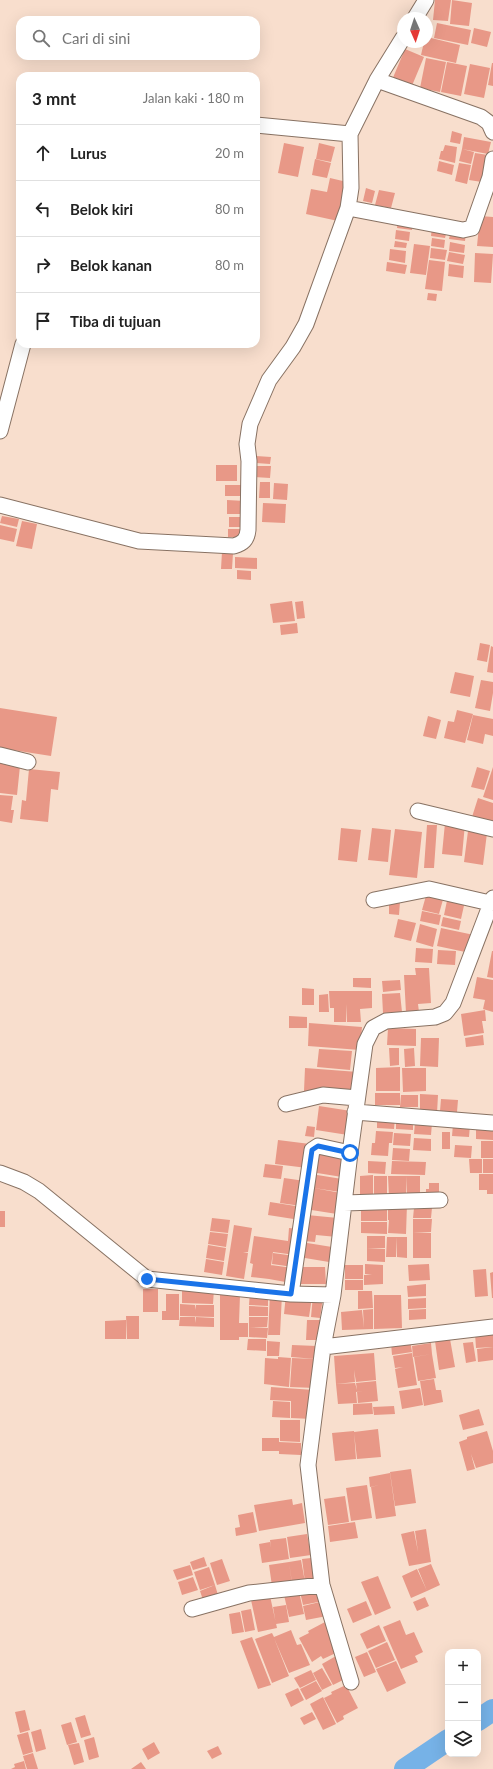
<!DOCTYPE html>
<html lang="id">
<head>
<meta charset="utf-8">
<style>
	body { margin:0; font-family:Lato,sans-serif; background:#f6f6f6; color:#222 }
	.controls { position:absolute; right:12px; bottom:12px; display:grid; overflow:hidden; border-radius:8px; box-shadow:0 4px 16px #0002 }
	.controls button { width:36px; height:36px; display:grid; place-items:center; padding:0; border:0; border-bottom:1px solid #e0e0e0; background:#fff; color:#222; font:20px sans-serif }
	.compass { position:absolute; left:397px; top:12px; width:36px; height:36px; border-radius:50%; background:#fff; box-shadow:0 4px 16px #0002; rotate:177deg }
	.stop { position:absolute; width:12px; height:12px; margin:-9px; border:3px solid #1a73e8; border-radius:50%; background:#fff }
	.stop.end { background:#1a73e8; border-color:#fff; box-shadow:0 1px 4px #0008 }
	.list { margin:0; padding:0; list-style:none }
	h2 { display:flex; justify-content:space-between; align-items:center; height:52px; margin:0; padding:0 16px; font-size:17px }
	h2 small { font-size:13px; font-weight:400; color:#767676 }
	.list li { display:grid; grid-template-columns:26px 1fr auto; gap:12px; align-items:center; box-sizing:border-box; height:56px; padding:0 16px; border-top:1px solid #e0e0e0 }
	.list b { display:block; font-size:15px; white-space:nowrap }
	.list em { font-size:13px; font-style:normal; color:#767676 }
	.icon { flex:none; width:22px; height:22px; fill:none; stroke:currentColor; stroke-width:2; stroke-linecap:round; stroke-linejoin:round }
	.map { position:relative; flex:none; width:493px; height:1769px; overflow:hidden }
	.search { position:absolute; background:#fff; box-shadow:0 4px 16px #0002; left:16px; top:16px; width:244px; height:44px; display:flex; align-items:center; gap:10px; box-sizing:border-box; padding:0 14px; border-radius:12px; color:#767676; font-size:15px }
	.panel { position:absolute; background:#fff; box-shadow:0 4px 16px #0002; left:16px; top:72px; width:244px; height:276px; border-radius:12px }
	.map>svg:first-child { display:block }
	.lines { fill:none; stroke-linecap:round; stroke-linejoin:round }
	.river { stroke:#76b2e7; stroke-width:22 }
	.building { fill:#e89887 }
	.street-casing { stroke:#887263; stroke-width:17 }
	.street { stroke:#fff; stroke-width:15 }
	.route { stroke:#1a73e8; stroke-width:5 }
</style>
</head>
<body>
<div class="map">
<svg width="493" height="1769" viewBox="0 0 493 1769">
	<rect width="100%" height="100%" fill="#f8decd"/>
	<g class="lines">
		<path class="river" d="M478 1720 493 1710
			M405 1769 448 1740"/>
	</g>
	<path class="building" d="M435 0H451L448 21 433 20Z
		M452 0 472 3 469 26 450 24Z
		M437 23 471 30 468 45 434 38Z
		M474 28 491 32 487 47 471 43Z
		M427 37 460 45 456 63 421 55 424 42H427Z
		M405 49 424 57 411 88 392 80Z
		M426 58 446 62 440 92 420 88Z
		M447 62 467 66 461 96 441 92Z
		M492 63H493V86L488 85Z
		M470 64 490 68 484 98 464 94Z
		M452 131 462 134 460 144 450 142Z
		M464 137 491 142 488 154 462 149Z
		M284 143 304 147 298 177 278 173Z
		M319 143 335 147 331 162 316 159Z
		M445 145 457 147 455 163 439 159 441 151H443Z
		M462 149 474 152 471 164 459 161Z
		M475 153 488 155 482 182 469 180Z
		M315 159 331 163 327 178 312 175Z
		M439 161 454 165 452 175 437 171Z
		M459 163 471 165 467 184 455 181Z
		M330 178 347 182 338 221 306 214 311 189 327 192Z
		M366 188 375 191 372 203 363 201Z
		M379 190 395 193 391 208 375 205Z
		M480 216 493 217V247L477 246Z
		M398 220 413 223 412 230 397 228Z
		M432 227 447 230 445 238 431 236Z
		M396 230 410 232 409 241 395 239Z
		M451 230 466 233 465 241 449 239Z
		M432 238 445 240 444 248 431 246Z
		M395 241 407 243 406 248 394 247Z
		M450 242 465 245 464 253 449 251Z
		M414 244 430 246 426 275 410 273Z
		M431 248 447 250 445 260 430 258Z
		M390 249 406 251 405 263 389 260Z
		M449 252 465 255 463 264 447 261Z
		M475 253 493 254 491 283 474 282Z
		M429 260 445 262 442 291 425 289Z
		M387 262 407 265 405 274 386 271Z
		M449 264 464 266 463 278 448 276Z
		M428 293 437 294 436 301 427 300Z
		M256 456 271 457 270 464 256 463Z
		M216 465H237V481H216Z
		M255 466H271L270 478 254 477Z
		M260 482H270V498H259Z
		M274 483 288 484 287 500 273 499Z
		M225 485H243V496H225Z
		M227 500 245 501V514H227Z
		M263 503 286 504 285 523 262 522Z
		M2 516 19 519 17 527 0 523Z
		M229 517H244V527H229Z
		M22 521 37 524 32 549 16 546Z
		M0 525 17 529 14 542 0 539Z
		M228 529H242V537H228Z
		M222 552 233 553 232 569H221Z
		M235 557 257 558V569L235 568Z
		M237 570 251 571V580L237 579Z
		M292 601 295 621 273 623 270 604Z
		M303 601 305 618 297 619 295 602Z
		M297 623 298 633 281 635 280 625Z
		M480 643 490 645 487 662 477 660Z
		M491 646 493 647V673L487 672Z
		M455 672 474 676 470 697 450 693Z
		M481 680 493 682V693L490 711 475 708Z
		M0 708 57 717 51 756 0 748Z
		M457 710 473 714 465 743 444 738 448 721 454 722Z
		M473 715 493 719V736L485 734 483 744 467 740Z
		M428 716 441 720 436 739 423 736Z
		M0 763 20 766 17 795 0 793Z
		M477 767 490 771 484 790 471 787Z
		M493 767V800L483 797Z
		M29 769 60 772 58 790 51 789 48 822 20 819 22 800 26 801Z
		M0 795 13 796 11 810H14L12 823 0 821Z
		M478 798 493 803V823L472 817Z
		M445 823 465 824 462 856 442 854Z
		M427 825H437L434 868H424Z
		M341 828 361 830 357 862 338 860Z
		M372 828 391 830 388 862 368 860Z
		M395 829 422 832 417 878 389 875Z
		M468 831 487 833 483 865 464 862Z
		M427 892 444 896 439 914 422 910Z
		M448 896 465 901 461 919 444 915Z
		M389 901 400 902 399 915 389 914Z
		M422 911 441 915 439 925 420 921Z
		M443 917 461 921 459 930 441 926Z
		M398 919 416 923 411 941 394 937Z
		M420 924 437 929 433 947 416 942Z
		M441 928 474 935 470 953 437 946Z
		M416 948 433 949 432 963 415 962Z
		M438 950 456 951 455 965 437 964Z
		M492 951H493V978L487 977Z
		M415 968H429L431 1003 418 1004 419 1012 406 1013 404 975H416Z
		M477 977 493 980V1012L483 1009 485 1000 473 998Z
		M353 978H371V988L353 987Z
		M400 980 401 990 383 992 382 981Z
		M302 988 314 989V1005H302Z
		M329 991H372V1008L360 1009 361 1022H347L346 1004V1022H334V1008H330Z
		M400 993 402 1012 383 1013 382 994Z
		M328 994 329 1012H319V995Z
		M485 1010 486 1021H482L484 1033 464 1036 461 1014Z
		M289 1016 307 1017V1028H289Z
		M309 1023 362 1027 360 1050 308 1046Z
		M388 1028 416 1029V1046L387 1045Z
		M483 1035 484 1045 466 1047 465 1038Z
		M421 1038H439L438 1067 420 1066Z
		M389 1048H399V1065L390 1066Z
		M414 1048 415 1066 405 1067 404 1049Z
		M319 1049 352 1051 350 1070 317 1067Z
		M400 1067V1091H376V1068Z
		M305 1068 358 1072 356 1095 304 1091Z
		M402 1068H426V1091L403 1092Z
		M375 1093H400V1105H375Z
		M420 1094 438 1095 437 1113H420Z
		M401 1095H418V1107H400Z
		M441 1099 458 1100 457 1112 440 1111Z
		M319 1106 351 1111 348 1135 316 1130Z
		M377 1116 395 1117 394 1129 377 1128Z
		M396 1117 413 1118V1130L396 1129Z
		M415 1122 432 1123 431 1135 414 1134Z
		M453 1124 470 1125 469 1137 452 1136Z
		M307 1126 315 1127 314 1137 305 1136Z
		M476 1127 493 1128V1140L476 1139Z
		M376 1131 393 1132 392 1143H389L388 1156 371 1155 372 1143H375Z
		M442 1132H450V1149H442Z
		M394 1133 411 1134 410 1146 393 1145Z
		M414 1138 431 1139V1151L413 1150Z
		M278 1140 310 1144 307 1168 275 1164Z
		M481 1141H493V1158H481Z
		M455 1145 472 1146 471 1158 454 1157Z
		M393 1148 410 1149 409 1161 392 1160Z
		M314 1149 346 1153 342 1177 311 1172Z
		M469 1159H482V1173H470Z
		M483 1159H493V1173H483Z
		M368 1161 386 1162 385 1174 368 1173Z
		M392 1161 426 1162 425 1175 391 1174Z
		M265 1164 283 1166 281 1179 263 1177Z
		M311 1174 342 1179 340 1192 314 1188 341 1193 337 1214 305 1209Z
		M479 1174H493V1194H487V1190H479Z
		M373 1175V1196H360V1176Z
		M374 1176H387V1196H374Z
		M388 1176H406V1197H389Z
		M406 1176H420V1197H407Z
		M284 1178 305 1181 301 1206 280 1203Z
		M429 1183H439V1197H426V1189H429Z
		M270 1202 302 1207 300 1220 268 1215Z
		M388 1203 407 1204 406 1234 388 1233 389 1220H393H388Z
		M361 1204H387V1221H361Z
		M414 1208H432L431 1218H413Z
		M0 1211H5V1227H0Z
		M307 1215 338 1218 337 1237 316 1235 315 1242 304 1241Z
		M212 1218 230 1220 228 1233 210 1231Z
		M413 1219H432L431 1232H413Z
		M361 1222H387V1234L361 1233Z
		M234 1225 252 1228 248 1252H243L248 1253 244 1279 226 1276 228 1263 233 1264 228 1263Z
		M289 1228 299 1229 295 1255 273 1252 269 1279 251 1277 253 1264 250 1263 254 1236 288 1241Z
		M210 1232 228 1234 226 1247 208 1244Z
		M413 1232 431 1233V1245H425H431V1258H413Z
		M367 1236H385V1248H367Z
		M387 1237H397L396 1257H386Z
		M397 1237H407V1258L397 1257Z
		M301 1242 332 1247 329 1262 299 1257Z
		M208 1245 226 1248 224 1261 206 1258Z
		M367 1248 385 1249V1262L367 1261Z
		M273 1253 295 1256 293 1267 272 1264Z
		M206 1259 224 1262 222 1275 204 1272Z
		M365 1264 383 1265V1284L364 1285V1275H372L365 1274Z
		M429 1264 430 1280 409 1281 408 1265Z
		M271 1265 293 1268 291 1283 269 1279Z
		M345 1265H363V1279H345Z
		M297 1267H325L326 1284H297Z
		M486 1269 488 1296 475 1297 473 1270Z
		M493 1272V1298H492L490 1273Z
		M345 1280H363V1290H345Z
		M426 1284V1296L408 1297 407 1286Z
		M143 1289H158V1312H143Z
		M182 1289H214L213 1304 182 1303Z
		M250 1291 268 1292V1306L249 1305Z
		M358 1291H372L373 1308 358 1309Z
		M166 1294H179V1320H162V1311H166Z
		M220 1294 240 1295 239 1323H248V1337H239V1340H220Z
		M270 1294H282L280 1335H268Z
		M286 1294 312 1297 309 1317 284 1314Z
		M313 1295 323 1297 320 1318 311 1317Z
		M374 1295H401L402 1328 374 1329Z
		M426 1298V1308L408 1309V1299Z
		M180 1304 195 1305V1310L196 1305H214V1317L180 1316Z
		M249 1306 268 1307V1316H249Z
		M373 1309V1329L342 1330 341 1312 362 1310 364 1328 363 1310Z
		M426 1309V1319L409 1320V1310Z
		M126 1316H139V1339H127Z
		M180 1317H195V1323L196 1317 214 1318V1327L179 1326Z
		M249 1317H268L267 1327H249Z
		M126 1320V1339H105V1321Z
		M307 1320H320L319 1340H306Z
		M249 1327 268 1328 267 1338 249 1337Z
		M493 1331V1347L476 1348 475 1333Z
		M248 1339H266V1351L247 1350Z
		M450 1339 455 1367 439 1370 435 1341Z
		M410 1340 412 1352 392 1355 391 1343Z
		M267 1341 280 1342 279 1356H267Z
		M473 1342 476 1361 466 1363 463 1343Z
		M431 1343 432 1354 413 1357 412 1346Z
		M292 1345 317 1346 316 1359 291 1357Z
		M493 1347V1360L478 1362 477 1349Z
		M374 1353 376 1380 356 1382 354 1370 355 1382 336 1384 334 1356Z
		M412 1353 417 1385 398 1388 395 1369 403 1367 395 1368 393 1356Z
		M432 1354 436 1378 418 1381 414 1357Z
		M278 1357 291 1358 289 1387 264 1384 265 1358 278 1359Z
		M292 1358 316 1359 315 1388 290 1387Z
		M434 1379 436 1390H441L443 1402 424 1406 420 1381Z
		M376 1381 378 1401 358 1403 357 1392 364 1391 356 1392 357 1403 338 1404 336 1384 355 1383 357 1390 356 1383Z
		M271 1387 314 1390 313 1402 298 1401 313 1402 312 1419 291 1418V1401L270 1400Z
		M420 1388 423 1405 402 1409 399 1391Z
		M273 1401 290 1402V1418L272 1417Z
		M372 1403 373 1414 353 1415V1404Z
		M394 1406 395 1414 374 1415 373 1407Z
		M479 1409 484 1425 463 1430 459 1415Z
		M280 1420H300V1442L280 1441Z
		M378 1429 381 1457 357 1459 354 1432Z
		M354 1431 356 1459 335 1461 332 1433Z
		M487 1431 493 1451V1463L476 1468 471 1454 475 1469 467 1471 459 1442 467 1439V1437Z
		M262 1438H279V1442L301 1443V1455L279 1454V1451H262Z
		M411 1469 416 1503 395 1506 390 1472Z
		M390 1473 396 1516 376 1519 371 1487 379 1485 370 1487 369 1477Z
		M367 1485 372 1518 351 1521 346 1488Z
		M345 1496 349 1522 328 1525 324 1499Z
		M292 1499 293 1505 302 1503 305 1523 259 1531 254 1505Z
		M253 1512 257 1532 236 1536 235 1528 240 1527 238 1515Z
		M355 1522 358 1538 330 1542 328 1526Z
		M426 1529 431 1562 409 1566 401 1534 414 1531 418 1552 415 1531Z
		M307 1534 311 1555 290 1558 287 1537Z
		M286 1538 289 1559 262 1563 259 1544 270 1542 271 1548 270 1540Z
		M204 1557 207 1566 193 1570 190 1562Z
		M311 1558 315 1580 305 1582 302 1559Z
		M222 1559 230 1581 217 1585 210 1563Z
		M301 1560 305 1582 292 1583 289 1562Z
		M289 1562 292 1584 272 1586 269 1565Z
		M431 1564 440 1585 427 1591 418 1569Z
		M190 1565 193 1575 177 1580 173 1570Z
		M209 1567 215 1585 200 1590 194 1572Z
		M417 1569 427 1591 411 1598 402 1576Z
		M378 1576 391 1608 375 1615 361 1582Z
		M193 1577 198 1590 182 1595 178 1582Z
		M215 1585 218 1595 203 1600 200 1591Z
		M321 1587 323 1601 303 1605 300 1592Z
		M299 1592 304 1614 289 1617 284 1595Z
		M270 1596 277 1628 258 1632 251 1600Z
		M425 1597 429 1606 417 1611 413 1602Z
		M324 1601 327 1616 306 1620 303 1606Z
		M366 1601 372 1615 353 1623 347 1609Z
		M286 1605 289 1622 276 1624 273 1607Z
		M251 1609 255 1630 245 1632 241 1611Z
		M240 1612 244 1632 232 1634 229 1614Z
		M400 1620 406 1635 414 1632 423 1652 415 1656 418 1662 401 1669 383 1627Z
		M325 1622 338 1652 323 1659 321 1656 312 1662 299 1638 309 1633 308 1631Z
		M379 1625 386 1641 367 1649 360 1634Z
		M291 1630 297 1645 301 1644 310 1665 289 1673 274 1638 289 1676 272 1683 255 1639 272 1633 274 1637Z
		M252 1637 271 1685 258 1689 240 1641Z
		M387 1642 395 1660 376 1668 368 1651Z
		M367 1652 376 1672 364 1677 355 1657Z
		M336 1656 347 1678 333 1685 322 1664Z
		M396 1661 406 1683 387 1692 376 1669Z
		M322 1668 332 1685 322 1690 313 1673Z
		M311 1670 316 1680 300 1688 294 1678Z
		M316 1681 322 1691 306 1700 300 1689Z
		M346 1685 358 1708 343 1716 344 1719 337 1723 324 1698 332 1694 331 1692Z
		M298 1688 304 1700 291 1707 285 1694Z
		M323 1697 336 1724 323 1730 310 1704Z
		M25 1710 30 1730 20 1733 15 1712Z
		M312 1712 316 1719 304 1725 300 1718Z
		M85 1715 91 1735 81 1738 75 1718Z
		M71 1722 77 1742 67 1745 61 1725Z
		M41 1729 46 1749 36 1752 31 1732Z
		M28 1732 33 1752 23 1755 17 1735Z
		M94 1737 99 1757 89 1760 84 1740Z
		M154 1742 160 1753 148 1760 142 1749Z
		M79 1743 84 1762 74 1765 68 1745Z
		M218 1746 222 1754 212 1759 207 1751Z
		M33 1753 38 1769H27L23 1756Z
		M24 1761 26 1769H11L15 1767 14 1764Z
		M141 1762 146 1769H131Z"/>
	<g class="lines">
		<g class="street-casing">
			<path id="street" d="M415 18 426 0
				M377 80 481 117 489 123 493 132
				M256 125 350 134 377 80 403 38
				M350 134 351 188 348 208 463 230 472 228 490 177 493 159
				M0 431 23 344
				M0 505 139 541 234 546C243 543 247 540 248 530L249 461 247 444 250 424 269 380 293 347 306 324 348 208
				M0 755 28 762
				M418 811 493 829
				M374 900 429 889 490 903
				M286 1104 323 1095 357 1098
				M355 1112 492 1123
				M0 1173 24 1182 39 1191 147 1279 291 1294 333 1295
				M344 1203 440 1200
				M291 1294 312 1150 318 1146 350 1153
				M323 1347 493 1327
				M192 1609 249 1593 322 1585
				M351 1682 322 1585 308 1465 323 1347 333 1295 350 1153 365 1044 373 1028 386 1021 435 1017 445 1013 453 1003 493 898"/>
		</g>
		<use href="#street" class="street"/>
	</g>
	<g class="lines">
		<path class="route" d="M147 1279 291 1294 312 1150 318 1146 350 1153"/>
	</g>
</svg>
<div class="controls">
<button>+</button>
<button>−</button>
<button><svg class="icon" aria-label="layers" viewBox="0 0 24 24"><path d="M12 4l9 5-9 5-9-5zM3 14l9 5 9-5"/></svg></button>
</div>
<svg class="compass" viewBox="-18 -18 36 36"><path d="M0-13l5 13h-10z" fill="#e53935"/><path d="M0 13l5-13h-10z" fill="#767676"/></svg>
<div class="stop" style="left:350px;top:1153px"></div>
<div class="stop end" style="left:147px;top:1279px"></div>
<div class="search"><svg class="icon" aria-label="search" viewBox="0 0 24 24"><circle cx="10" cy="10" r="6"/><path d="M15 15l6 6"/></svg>Cari di sini</div>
<section class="panel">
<h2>3 mnt<small>Jalan kaki · 180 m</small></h2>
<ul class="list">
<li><svg class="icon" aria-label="ahead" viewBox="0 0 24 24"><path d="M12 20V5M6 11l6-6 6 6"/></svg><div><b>Lurus</b></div><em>20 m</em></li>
<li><svg class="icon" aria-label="left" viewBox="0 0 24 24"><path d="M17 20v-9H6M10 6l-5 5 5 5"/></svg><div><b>Belok kiri</b></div><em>80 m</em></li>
<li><svg class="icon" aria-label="right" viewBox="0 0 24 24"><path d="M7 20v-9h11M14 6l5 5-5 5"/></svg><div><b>Belok kanan</b></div><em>80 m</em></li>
<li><svg class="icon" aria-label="arrive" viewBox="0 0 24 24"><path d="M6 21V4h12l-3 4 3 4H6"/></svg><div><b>Tiba di tujuan</b></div></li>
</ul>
</section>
</div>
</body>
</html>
